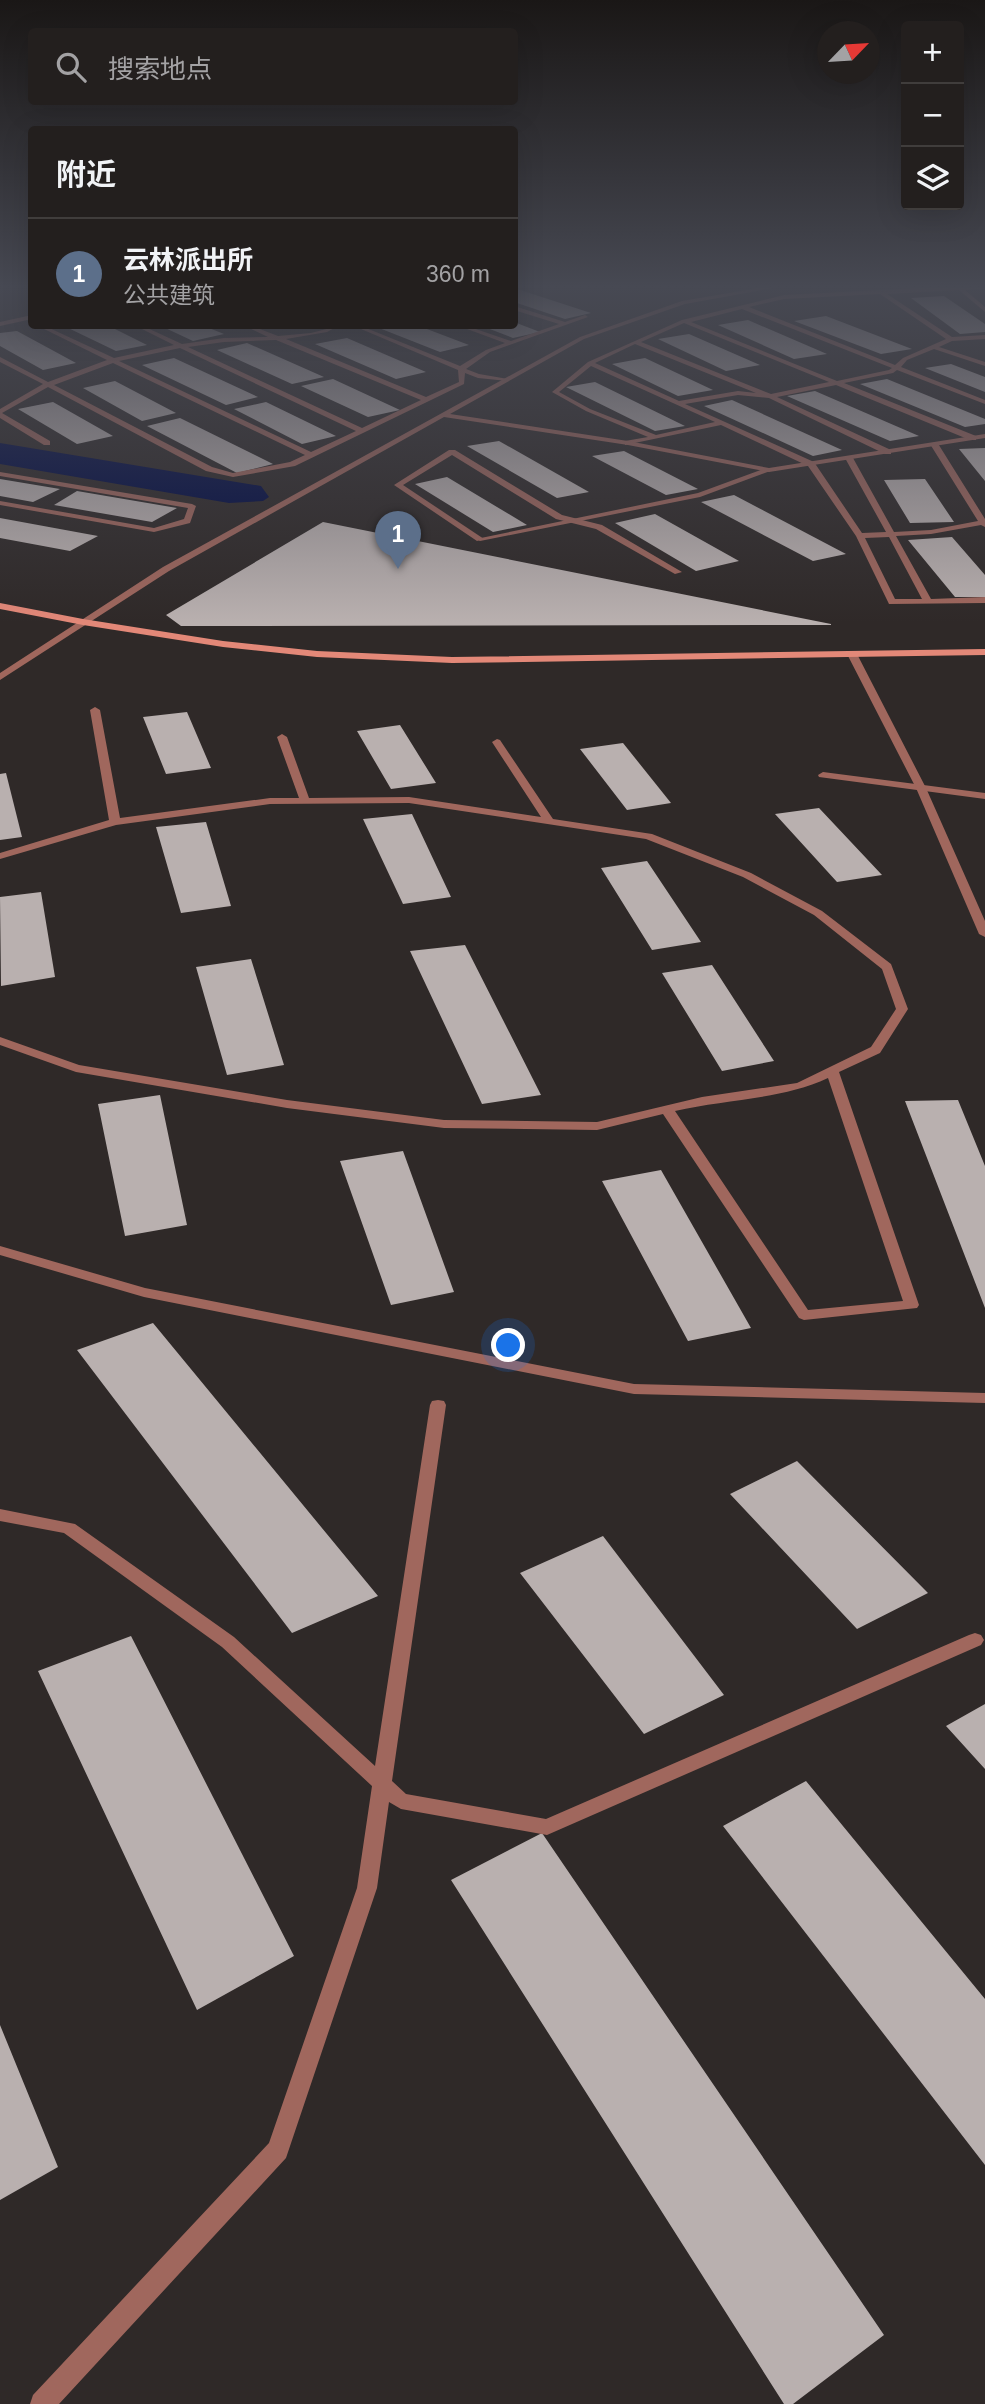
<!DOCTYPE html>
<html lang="zh">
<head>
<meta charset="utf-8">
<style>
	body { margin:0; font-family:Helvetica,"Noto Sans SC",sans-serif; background:#2b2727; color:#f1f3f6 }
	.controls { position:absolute; right:21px; top:21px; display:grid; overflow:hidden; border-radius:7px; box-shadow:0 7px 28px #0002 }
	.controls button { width:63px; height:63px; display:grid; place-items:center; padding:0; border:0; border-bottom:2px solid #403d3c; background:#231f1e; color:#f1f3f6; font:35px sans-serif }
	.compass { position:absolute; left:817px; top:21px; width:63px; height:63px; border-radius:50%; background:#231f1e; box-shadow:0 7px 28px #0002; rotate:65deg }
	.you { position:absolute; left:509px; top:1346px; width:24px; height:24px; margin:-18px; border:5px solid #fff; border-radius:50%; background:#1a73e8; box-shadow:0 0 0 10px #1a73e833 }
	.badge { display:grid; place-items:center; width:46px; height:46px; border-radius:50%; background:#90b8fd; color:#fff; font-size:23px; font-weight:700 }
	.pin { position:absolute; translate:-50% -58px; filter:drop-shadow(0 2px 4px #0008) }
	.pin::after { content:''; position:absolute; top:37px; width:24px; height:21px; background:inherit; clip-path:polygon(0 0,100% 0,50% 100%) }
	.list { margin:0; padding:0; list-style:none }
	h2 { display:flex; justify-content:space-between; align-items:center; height:91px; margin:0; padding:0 28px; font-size:30px }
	h2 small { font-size:23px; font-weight:400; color:#a3a2a4 }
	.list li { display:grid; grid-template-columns:46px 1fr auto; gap:21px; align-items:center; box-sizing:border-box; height:112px; padding:0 28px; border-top:2px solid #403d3c }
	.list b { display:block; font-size:26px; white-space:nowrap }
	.list p { margin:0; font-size:23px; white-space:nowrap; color:#a3a2a4 }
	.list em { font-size:23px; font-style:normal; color:#a3a2a4 }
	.icon { flex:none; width:38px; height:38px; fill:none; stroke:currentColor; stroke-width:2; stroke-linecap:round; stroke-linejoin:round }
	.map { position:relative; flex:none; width:985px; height:2404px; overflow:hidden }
	.search { position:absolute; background:#231f1e; box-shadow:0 7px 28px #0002; left:28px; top:28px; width:490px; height:77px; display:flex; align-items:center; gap:18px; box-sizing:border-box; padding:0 24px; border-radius:7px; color:#a3a2a4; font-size:26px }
	.panel { position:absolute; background:#231f1e; box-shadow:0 7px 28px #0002; left:28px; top:126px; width:490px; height:203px; border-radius:7px }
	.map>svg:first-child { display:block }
	.water { fill:#000a43 }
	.building { fill:#b9b0af }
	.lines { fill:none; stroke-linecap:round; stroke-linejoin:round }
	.lane { fill:#a0675d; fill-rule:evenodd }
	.street { fill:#a0675d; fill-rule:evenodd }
	.secondary { fill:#e38878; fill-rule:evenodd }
</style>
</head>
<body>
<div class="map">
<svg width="985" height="2404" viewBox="0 0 985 2404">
	<rect width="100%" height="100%" fill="#2f2928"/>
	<path class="water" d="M0 443 261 486 269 497 263 501 229 503 0 464Z"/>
	<path class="building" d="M514 288 591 313 565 319 514 302Z
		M944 296 985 324V332L960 334 911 298Z
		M826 316 912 349 881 354 794 321Z
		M748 320 827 354 794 359 718 325Z
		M514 322 540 332 513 338 482 326H514Z
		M64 326H109L147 345 116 351Z
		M161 326H204L224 334 193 341Z
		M374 326H419L469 345 440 352Z
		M17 331 76 363 43 370 0 346V333Z
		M689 334 760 365 726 371 658 339Z
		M347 338 426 372 396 379 315 344Z
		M247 343 324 377 292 384 217 350Z
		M174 358 258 397 226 405 142 365Z
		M645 358 713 390 678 396 612 364Z
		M951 364 985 377V392L925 368Z
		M333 379 400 410 368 417 301 386Z
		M887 379 985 419V424L965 427 860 384Z
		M115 381 176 413 142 421 83 388Z
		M595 382 685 426 655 431 566 387Z
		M815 391 919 436 890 441 787 396Z
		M732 400 842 450 813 456 704 406Z
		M53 402 113 436 77 444 18 409Z
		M266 402 336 436 302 444 234 409Z
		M180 418 273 464 237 473 147 426Z
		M499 441 589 492 557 498 467 446Z
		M985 448V481L959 449Z
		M624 451 698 489 666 495 592 456Z
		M447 477 527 525 493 532 415 484Z
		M0 479 60 489 33 502 0 496Z
		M925 479 954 522 910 523 884 480Z
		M77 491 177 508 152 522 54 505Z
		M734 495 846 554 813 561 701 502Z
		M655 514 739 561 696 571 615 523Z
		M0 518 98 536 70 551 0 538Z
		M323 522 831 624V625L181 626 166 615Z
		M952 537 985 575V597H955L908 540Z
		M187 712 211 768 166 774 143 717Z
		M400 725 436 783 391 789 357 731Z
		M623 743 671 803 627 810 580 749Z
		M6 773 22 837 0 840V774Z
		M819 808 882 875 837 882 775 814Z
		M412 814 451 897 403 904 363 819Z
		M206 822 231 906 181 913 156 827Z
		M647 861 701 942 652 950 601 868Z
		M41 892 55 977 1 986 0 897Z
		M465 945 541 1095 482 1104 410 951Z
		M251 959 284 1065 227 1075 196 967Z
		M712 965 774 1061 722 1071 662 973Z
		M160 1095 187 1225 125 1236 98 1104Z
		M958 1100 985 1166V1308L905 1101Z
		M403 1151 454 1292 391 1305 340 1161Z
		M661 1170 751 1328 688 1341 602 1181Z
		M153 1323 378 1596 292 1633 77 1350Z
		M797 1461 928 1593 857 1629 730 1494Z
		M603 1536 724 1695 644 1734 520 1573Z
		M131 1636 294 1956 197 2010 38 1671Z
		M985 1704V1769L946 1726Z
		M806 1781 985 1999V2165L723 1826Z
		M542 1833 884 2335 793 2404H784L451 1880Z
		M0 2025 58 2167 0 2200Z"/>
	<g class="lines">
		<path class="lane" d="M960 286H985V289L965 290 985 307V312L959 290 887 294 952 337 985 335V339L952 341 939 347 985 362V366L934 349 907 360 901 367 985 400V404L897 370 893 373 844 383 976 436V440H970L836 385 777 397 891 450V454H885L769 398 738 395 685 404 814 462 862 533 886 532 845 458 849 456 853 458 894 532 931 530 978 521 930 444 937 442 985 519V527L981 525 931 534 896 536 931 599 985 597V603L889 604 856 536 808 466 721 425 625 445V441L648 437 586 411 552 392 588 362 682 320 784 295ZM880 294 946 339 903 358 895 365 749 307 784 299ZM742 309 892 368 889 370 837 381 691 322ZM684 323 829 382 771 394 641 342ZM635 344 756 393 738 391 679 401 595 363ZM591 366 715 422 656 435 590 409 559 392ZM889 537 922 599H895L865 538Z
			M514 306 565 322 585 315 588 317 490 352 466 369 479 374 508 379V381L478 378 465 373 464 384 295 466 233 477 206 471 48 387 2 413 50 441V445H44L0 418V409L43 384 0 362V357L48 382 107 360 38 326H45L114 358 174 345 136 326H143L182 344 224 338 268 337 245 326H252L278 336 311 333 338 326 327 332 286 339 426 397 459 382 458 370 354 326H361L460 366 486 350 505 343 459 326H467L511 341 559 324 514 310ZM276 340 421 400 362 428 188 347 224 342ZM180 348 356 431 311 452 119 361ZM113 363 305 455 290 462 233 473 212 467 54 385Z
			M32 315V319L0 326V322Z
			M766 468 773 470 700 497 480 541 476 539 698 493Z
			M0 472 192 504 196 506 190 523 154 532 0 505V501L154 528 184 519 188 508 0 476Z
			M823 772 985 793V799L819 777 818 775Z
			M438 1400 444 1401 446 1405 392 1781 406 1794 546 1819 969 1635 975 1633 981 1635 984 1640 981 1645 547 1835 401 1809 389 1802 377 1888 286 2158 59 2404H30L33 2395 269 2143 357 1888 372 1786 222 1647 64 1533 0 1521V1509L75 1524 234 1637 375 1766 430 1405 432 1401Z"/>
		<path class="street" d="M770 286H784L685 304 584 339 450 414 628 441 769 468 985 434V438L769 472 628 445 444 417 169 571 0 680V673L163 567 580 337 682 301Z
			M449 450H455L562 515 602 525 682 572 675 574 596 529 556 519 452 455 403 485 484 539 477 541 394 485Z
			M849 652 857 654 926 788 985 921V937L979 934 916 788 847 654Z
			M95 707 100 710 120 818 270 798H299L277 737 282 734 287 737 309 798 409 797 541 817 492 742 497 739 500 740 553 819 652 834 751 873 822 911 891 964 908 1009 880 1053 839 1072 919 1305 917 1308 804 1320 799 1318 663 1114 597 1130 444 1128 287 1108 76 1072 0 1045V1037L79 1065 287 1100 444 1120 597 1122 702 1097 797 1083 871 1047 896 1009 882 969 814 915 743 877 646 839 409 803 270 804 116 825 0 859V853L109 820 90 710ZM828 1078 903 1301 808 1310 675 1111C725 1099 781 1100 828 1078Z
			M0 1246 145 1288 634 1384 985 1393V1403L634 1394 144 1297 0 1255Z"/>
		<path class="secondary" d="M0 603 83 619 223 641 317 651 452 657 985 649V655L452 663 317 657 223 647 83 625 0 609Z"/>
	</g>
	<linearGradient id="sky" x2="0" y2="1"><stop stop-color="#1a1716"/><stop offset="0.46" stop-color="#474953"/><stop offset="1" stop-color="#474953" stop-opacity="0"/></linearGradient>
	<rect width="985" height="623" fill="url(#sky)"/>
</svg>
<div class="controls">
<button>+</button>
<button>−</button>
<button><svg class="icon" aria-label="layers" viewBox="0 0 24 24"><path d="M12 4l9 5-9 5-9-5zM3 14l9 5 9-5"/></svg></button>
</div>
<svg class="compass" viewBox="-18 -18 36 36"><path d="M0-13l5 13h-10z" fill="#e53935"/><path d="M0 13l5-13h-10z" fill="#a3a2a4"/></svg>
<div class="you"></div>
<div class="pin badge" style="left:398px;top:569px;background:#5c6f8a">1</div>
<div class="search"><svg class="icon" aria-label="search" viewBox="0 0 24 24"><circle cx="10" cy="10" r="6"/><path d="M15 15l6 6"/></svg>搜索地点</div>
<section class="panel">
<h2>附近<small></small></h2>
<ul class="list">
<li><span class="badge" style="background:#5c6f8a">1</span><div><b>云林派出所</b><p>公共建筑</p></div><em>360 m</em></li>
</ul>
</section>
</div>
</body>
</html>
